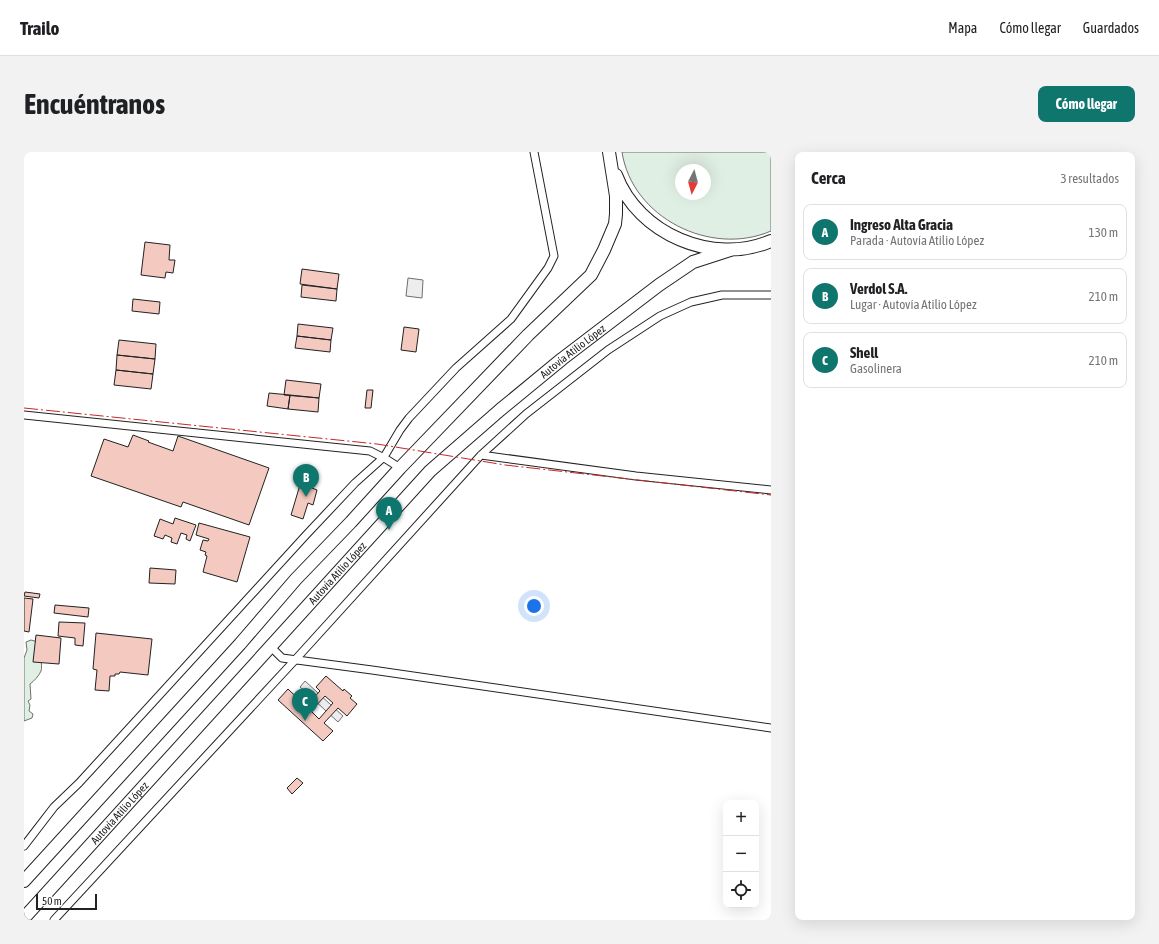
<!DOCTYPE html>
<html lang="es">
<head>
<meta charset="utf-8">
<style>
	body { margin:0; font-family:"Asap Condensed",sans-serif; background:#f2f2f2; color:#202124 }
	.controls { position:absolute; right:12px; bottom:12px; display:grid; overflow:hidden; border-radius:8px; box-shadow:0 4px 16px #0002 }
	.controls button { width:36px; height:36px; display:grid; place-items:center; padding:0; border:0; border-bottom:1px solid #e0e0e0; background:#fff; color:#202124; font:20px sans-serif }
	.compass { position:absolute; left:651px; top:12px; width:36px; height:36px; border-radius:50%; background:#fff; box-shadow:0 4px 16px #0002; rotate:186deg }
	.scale { position:absolute; left:12px; bottom:10px; width:61px; box-sizing:border-box; padding-left:4px; border:2px solid #222; border-top:0; font-size:11px; line-height:14px; white-space:nowrap; color:#222; -webkit-text-stroke:3px #fff; paint-order:stroke }
	.you { position:absolute; left:510px; top:454px; width:14px; height:14px; margin:-10px; border:3px solid #fff; border-radius:50%; background:#1a73e8; box-shadow:0 0 0 6px #1a73e833 }
	.badge { display:grid; place-items:center; width:26px; height:26px; border-radius:50%; background:#0f766e; color:#fff; font-size:13px; font-weight:700 }
	.pin { position:absolute; translate:-50% -33px; filter:drop-shadow(0 1px 2px #0008) }
	.pin::after { content:''; position:absolute; top:21px; width:14px; height:12px; background:inherit; clip-path:polygon(0 0,100% 0,50% 100%) }
	.list { margin:0; padding:0; list-style:none }
	h2 { display:flex; justify-content:space-between; align-items:center; height:52px; margin:0; padding:0 16px; font-size:17px }
	h2 small { font-size:13px; font-weight:400; color:#757577 }
	.list li { display:grid; grid-template-columns:26px 1fr auto; gap:12px; align-items:center; box-sizing:border-box; height:56px; margin:0 8px 8px; padding:0 8px; border:1px solid #e0e0e0; border-radius:8px }
	.list b { display:block; font-size:15px; white-space:nowrap }
	.list p { margin:0; font-size:13px; white-space:nowrap; color:#757577 }
	.list em { font-size:13px; font-style:normal; color:#757577 }
	.icon { flex:none; width:22px; height:22px; fill:none; stroke:currentColor; stroke-width:2; stroke-linecap:round; stroke-linejoin:round }
	.map { position:relative; flex:none; width:747px; height:768px; overflow:hidden; border-radius:8px }
	header { display:flex; align-items:center; gap:24px; box-sizing:border-box; height:56px; padding:0 20px; background:#fff; border-bottom:1px solid #e0e0e0 }
	header strong { font-size:19px }
	nav { display:flex; gap:22px; margin-inline-start:auto; font-size:14px }
	.intro { display:flex; align-items:center; justify-content:space-between; box-sizing:border-box; height:96px; padding:0 24px }
	h1 { margin:0; font-size:28px }
	.button { padding:10px 18px; border-radius:8px; background:#0f766e; color:#fff; font-size:14px; font-weight:700 }
	main { display:flex; gap:24px; padding:0 24px }
	aside { flex:1; background:#fff; border-radius:8px; box-shadow:0 4px 16px #0002 }
	.map>svg:first-child { display:block }
	.green { fill:#e0efe3; stroke:#6f6f6f; fill-rule:evenodd }
	.parking { fill:#ededed; stroke:#6f6f6f }
	.building { fill:#f3c9c0; stroke:#222; fill-rule:evenodd }
	.lines { fill:none; stroke-linecap:round; stroke-linejoin:round }
	.street-casing { stroke:#222; stroke-width:9 }
	.primary-casing { stroke:#222; stroke-width:14 }
	.street { stroke:#fff; stroke-width:7 }
	.primary { stroke:#fff; stroke-width:12 }
	.power { stroke:#c62828; stroke-width:1; stroke-dasharray:14 3 2 3; stroke-linecap:butt }
	.labels { text-anchor:middle; dominant-baseline:central; stroke-width:3; stroke-linejoin:round; paint-order:stroke }
	.street-label { font-size:11px; fill:#222; stroke:#fff }
</style>
</head>
<body>
<header>
<strong>Trailo</strong>
<nav><a>Mapa</a><a>Cómo llegar</a><a>Guardados</a></nav>
</header>
<div class="intro"><h1>Encuéntranos</h1><a class="button">Cómo llegar</a></div>
<main>
<div class="map">
<svg width="747" height="768" viewBox="0 0 747 768">
	<rect width="100%" height="100%" fill="#fff"/>
	<path class="green" d="M598 0H747V79C687 105 608 66 598 0ZM657 18H681V42H657Z
		M7 488 14 490C15 496 19 514 17 519 15 524 10 529 6 532L7 547 4 549 6 553 5 559 9 562 8 566 0 569V506L3 498 2 490Z"/>
	<path class="parking" d="M384 126 399 128 398 146 382 144Z
		M281 529 319 564 314 570 276 535Z"/>
	<path class="building" d="M121 90 146 93 145 108H151L149 121 142 120 141 126 117 123Z
		M278 117 315 122 313 137 276 132Z
		M278 133 313 137 312 149 277 145Z
		M109 147 136 150 135 162 108 159Z
		M274 172 309 176 307 188 273 184Z
		M380 175 395 177 392 200 377 198Z
		M273 184 307 188 306 200 271 196Z
		M95 188 132 192 131 207 93 203Z
		M93 203 131 207 129 222 92 218Z
		M92 218 129 222 127 237 90 233Z
		M262 228 297 232 295 246 260 243Z
		M343 238H349L347 256H341Z
		M245 241 266 243 264 257 243 254Z
		M266 243 295 246 294 260 264 257Z
		M109 283 125 289 124 290 149 299 154 284 245 316 225 373 159 350 157 355 67 324 80 287 104 295Z
		M278 326 290 330 288 336 293 338 289 353 284 351 279 367 267 363Z
		M151 366 172 373 166 389 162 387 163 383 157 381 153 392 147 390 148 386 141 383 139 387 130 384 136 367 149 372Z
		M175 371 226 385 213 430 179 420 183 404 181 403 182 400 176 398 179 388 184 389 185 387 172 383Z
		M126 416 152 418 151 432 125 431Z
		M1 440 16 442 15 446 0 444Z
		M0 446 9 447 5 480 0 479Z
		M31 453 65 456 64 465 30 461Z
		M35 470 61 471 59 494 51 493V486L34 484Z
		M72 481 128 487 124 523 96 520 95 522H91V524H86L85 539 71 538 73 518 69 517Z
		M12 483 37 486 35 512 9 510Z
		M302 524 319 539 320 537 328 544 326 546 333 552 323 564 314 556 300 571 309 579 299 589 254 548 264 537 282 554 296 539 292 535ZM301 544 309 551 295 567 287 559Z
		M273 626 279 631 268 642 263 636Z"/>
	<g class="lines">
		<g class="street-casing">
			<path id="street" d="M0 263 346 299 362 307 376 316
				M457 303 612 324 747 338
				M246 494 258 506 348 518 747 576
				M0 694 30 655 55 631 282 383 331 331 360 305 376 278 385 266 432 216 487 167 524 116 530 104 510 0
				M30 768 271 508 457 303 502 262 584 198 636 164 667 150 698 143H747"/>
		</g>
		<g class="primary-casing">
			<g id="primary">
				<path d="M592 23C614 82 689 114 747 89"/>
				<path d="M0 729 216 492 272 427 327 370 376 316 504 183 567 123 580 98 591 72 592 62V44L585 0"/>
				<path id="s1" d="M0 766 406 319 476 258 538 207 635 133 669 110 706 98"/>
			</g>
		</g>
		<use href="#street" class="street"/>
		<use href="#primary" class="primary"/>
		<path class="power" d="M0 256 353 292 481 313 747 343"/>
	</g>
	<g class="labels">
		<g class="street-label">
			<text stroke="none"><textPath href="#s1" startOffset="790">Autovía Atilio López</textPath></text>
			<text stroke="none"><textPath href="#s1" startOffset="466">Autovía Atilio López</textPath></text>
			<text stroke="none"><textPath href="#s1" startOffset="142">Autovía Atilio López</textPath></text>
		</g>
	</g>
</svg>
<div class="controls">
<button>+</button>
<button>−</button>
<button><svg class="icon" aria-label="locate" viewBox="0 0 24 24"><circle cx="12" cy="12" r="6"/><path d="M12 2v4M12 18v4M2 12h4M18 12h4"/></svg></button>
</div>
<svg class="compass" viewBox="-18 -18 36 36"><path d="M0-13l5 13h-10z" fill="#e53935"/><path d="M0 13l5-13h-10z" fill="#757577"/></svg>
<div class="scale">50 m</div>
<div class="you"></div>
<div class="pin badge" style="left:365px;top:378px">A</div>
<div class="pin badge" style="left:282px;top:345px">B</div>
<div class="pin badge" style="left:281px;top:569px">C</div>
</div>
<aside>
<h2>Cerca<small>3 resultados</small></h2>
<ul class="list">
<li><span class="badge">A</span><div><b>Ingreso Alta Gracia</b><p>Parada · Autovía Atilio López</p></div><em>130 m</em></li>
<li><span class="badge">B</span><div><b>Verdol S.A.</b><p>Lugar · Autovía Atilio López</p></div><em>210 m</em></li>
<li><span class="badge">C</span><div><b>Shell</b><p>Gasolinera</p></div><em>210 m</em></li>
</ul>
</aside>
</main>
</body>
</html>
